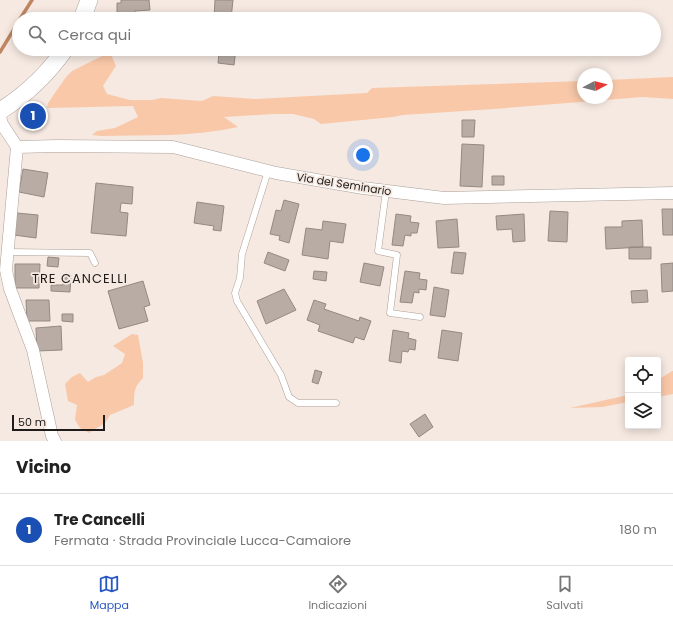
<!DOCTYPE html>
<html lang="it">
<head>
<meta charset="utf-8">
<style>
	body { margin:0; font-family:Poppins,sans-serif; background:#f6f6f6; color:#222 }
	.controls { position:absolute; right:12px; bottom:12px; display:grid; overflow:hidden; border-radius:4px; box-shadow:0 2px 10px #0003 }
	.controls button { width:36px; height:36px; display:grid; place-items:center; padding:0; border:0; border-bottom:1px solid #e0e0e0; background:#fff; color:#222; font:20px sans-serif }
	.compass { position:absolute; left:577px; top:68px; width:36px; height:36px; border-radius:50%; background:#fff; box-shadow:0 2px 10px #0003; rotate:83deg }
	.scale { position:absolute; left:12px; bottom:10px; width:93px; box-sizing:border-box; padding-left:4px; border:2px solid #1f1b18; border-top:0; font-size:11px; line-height:14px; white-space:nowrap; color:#1f1b18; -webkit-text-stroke:3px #f5e9e1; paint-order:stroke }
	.you { position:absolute; left:363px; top:155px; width:14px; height:14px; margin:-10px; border:3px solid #fff; border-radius:50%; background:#1a73e8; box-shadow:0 0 0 6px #1a73e833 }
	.badge { display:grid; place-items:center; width:26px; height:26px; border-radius:50%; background:#2757c5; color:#fff; font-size:13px; font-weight:700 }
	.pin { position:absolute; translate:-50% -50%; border:2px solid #fff; box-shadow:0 1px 4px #0006 }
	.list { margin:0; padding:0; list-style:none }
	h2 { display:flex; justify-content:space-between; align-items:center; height:52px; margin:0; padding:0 16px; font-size:17px }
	h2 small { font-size:13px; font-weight:400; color:#767676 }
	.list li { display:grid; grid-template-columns:26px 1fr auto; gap:12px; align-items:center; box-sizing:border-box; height:72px; padding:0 16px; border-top:1px solid #e0e0e0 }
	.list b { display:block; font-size:15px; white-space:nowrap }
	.list p { margin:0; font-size:13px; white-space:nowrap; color:#767676 }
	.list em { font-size:13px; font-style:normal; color:#767676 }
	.icon { flex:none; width:22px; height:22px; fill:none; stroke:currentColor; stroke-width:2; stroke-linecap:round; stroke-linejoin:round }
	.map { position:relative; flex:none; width:673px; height:441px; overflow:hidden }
	.search { position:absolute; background:#fff; box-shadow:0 2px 10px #0003; left:12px; right:12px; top:12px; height:44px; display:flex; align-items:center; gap:10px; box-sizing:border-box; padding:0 14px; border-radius:22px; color:#767676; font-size:15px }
	.sheet { height:124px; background:#fff }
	nav { display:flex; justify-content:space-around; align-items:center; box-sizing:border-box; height:56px; border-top:1px solid #e0e0e0; background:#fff; font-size:11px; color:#767676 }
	nav a { display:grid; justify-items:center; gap:2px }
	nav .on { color:#2757c5 }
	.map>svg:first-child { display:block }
	.green { fill:#f9c8a9 }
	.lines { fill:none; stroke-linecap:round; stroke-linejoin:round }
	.stream { stroke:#bf8661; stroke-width:3.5 }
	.building { fill:#b8aca5; stroke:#958a83 }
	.lane-casing { stroke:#ab9f98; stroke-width:7 }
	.street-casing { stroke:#ab9f98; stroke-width:13 }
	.secondary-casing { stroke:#ab9f98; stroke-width:18 }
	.lane { stroke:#fff; stroke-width:6 }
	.street { stroke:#fff; stroke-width:12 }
	.secondary { stroke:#fff; stroke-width:17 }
	.labels { text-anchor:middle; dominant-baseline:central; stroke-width:3.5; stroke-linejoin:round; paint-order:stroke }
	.street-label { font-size:11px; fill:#1f1b18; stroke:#f5e9e1 }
	.quarter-label { font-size:13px; letter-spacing:1px; fill:#1f1b18; stroke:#f5e9e1 }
</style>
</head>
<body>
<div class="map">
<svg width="673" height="441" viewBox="0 0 673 441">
	<rect width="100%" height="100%" fill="#f5e9e1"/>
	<path class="green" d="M110 52 116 66 103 86 107 94 130 100H152L161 98 202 101 213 96 255 99 367 93 372 88 583 81V98H607V80L673 77V99L643 97 494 109 403 115 393 117 321 124 314 119 293 114H274L224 117 238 127C193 137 147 135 101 136L92 135 97 131 115 128 138 117 133 106 47 108 48 103 66 77 72 71Z
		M132 334 138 335 143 363V378C134 387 134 392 134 405L110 415 105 423 89 433 80 428 75 420 77 405 68 401 65 384 72 377 80 373 88 382 96 377 104 375 122 363 125 354 113 346Z
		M672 371H673V394L658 397V380Z
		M628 395V402L602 407 570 408Z"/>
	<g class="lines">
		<path class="stream" d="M20 19 32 0
			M0 52 19 21"/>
	</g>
	<path class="building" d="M121 0H149L150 10 135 11 136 17 117 18V3H121Z
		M215 0H233L231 19H214Z
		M211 49H236L234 65 218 63 219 53 210 52Z
		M462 120H475L474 137H462Z
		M462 144 484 145 482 187 460 186Z
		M23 169 48 173 44 197 19 192Z
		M492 176H504V185H492Z
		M96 183 133 187 132 204 121 203 120 212 128 213 126 236 91 233Z
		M284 200 299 204 289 243 279 240 280 236 270 234 276 210 281 211Z
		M197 202 224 206 221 231 213 230 214 226 194 223Z
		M662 209H673V235H663Z
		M550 211 568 212 567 242 548 241Z
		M17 213 38 215 36 238 14 235Z
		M396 214 411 216 410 222 419 223 417 233H411V236L405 235 403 246 392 245Z
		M524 214 525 241 513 242 512 229 497 230 496 216Z
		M457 219 459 247 438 248 436 221Z
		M642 220 643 247 606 249 605 227H622V221Z
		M323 221 346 224 343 243 330 241 328 259 302 255 306 228 322 230Z
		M629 247H651V259H629Z
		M268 252 289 260 285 271 264 263Z
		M454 252 466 253 463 274 451 273Z
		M48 257 59 258 58 267 47 266Z
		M364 263 384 267 380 286 360 282Z
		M673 263V291L662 292 661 264Z
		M15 264H40L39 288H15Z
		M314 271 327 272 326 281 313 279Z
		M405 271 420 273 419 279 427 280 426 290 419 289V293L414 292 412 303 400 302Z
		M63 275H71L70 292 51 291V285H63Z
		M143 281 150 305 144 307 148 321 119 329 108 291Z
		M434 287 449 290 445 317 430 315Z
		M284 289 296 310 266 324 257 301Z
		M647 290 648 302 632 303 631 291Z
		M26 300H49L50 321H27Z
		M314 300 326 304 324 309 359 321 360 317 371 321 364 340 355 337 353 343 318 331 320 325 307 320Z
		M62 314H73V322L62 321Z
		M61 326 62 350 37 351 36 328Z
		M393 330 409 333 408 338 416 340 415 350 409 349 408 352 402 351 401 363 389 361Z
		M442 330 462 333 458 361 438 358Z
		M315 370 322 372 318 384 312 382Z
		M425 414 433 427 419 437 410 424Z"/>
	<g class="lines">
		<g class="lane-casing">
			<path id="lane" d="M268 171 242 254 240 278 235 293 237 301 281 375 289 397 298 403H336
				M386 191 378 251 397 255 390 313 420 317
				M7 252 90 253 95 263"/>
		</g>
		<g class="street-casing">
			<path id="street" d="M0 117 2 124 17 147 6 270 10 289 33 350 52 436 55 441
				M17 147 57 146 173 147 276 173 363 188 444 198 673 193"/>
		</g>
		<g class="secondary-casing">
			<path id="secondary" d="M82 19 89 0
				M0 111C27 94 47 75 65 49"/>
		</g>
		<use href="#lane" class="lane"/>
		<use href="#street" class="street"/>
		<use href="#secondary" class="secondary"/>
	</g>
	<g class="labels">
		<g class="street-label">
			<text transform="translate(344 184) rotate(9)">Via del Seminario</text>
		</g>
		<g class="quarter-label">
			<text x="80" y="278">TRE CANCELLI</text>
		</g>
	</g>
</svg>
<div class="controls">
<button><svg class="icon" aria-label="locate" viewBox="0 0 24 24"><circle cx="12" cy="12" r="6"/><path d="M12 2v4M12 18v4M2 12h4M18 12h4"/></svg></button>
<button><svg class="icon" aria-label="layers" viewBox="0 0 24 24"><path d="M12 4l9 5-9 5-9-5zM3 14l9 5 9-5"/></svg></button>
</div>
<svg class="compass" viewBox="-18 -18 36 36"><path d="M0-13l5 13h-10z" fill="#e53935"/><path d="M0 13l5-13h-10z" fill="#767676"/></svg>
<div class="scale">50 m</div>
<div class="you"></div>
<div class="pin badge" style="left:33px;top:116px;background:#1a4fb4">1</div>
<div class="search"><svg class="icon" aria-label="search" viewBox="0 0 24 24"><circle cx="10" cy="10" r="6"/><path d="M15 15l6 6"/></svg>Cerca qui</div>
</div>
<section class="sheet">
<h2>Vicino<small></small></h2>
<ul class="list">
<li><span class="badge" style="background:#1a4fb4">1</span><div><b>Tre Cancelli</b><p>Fermata · Strada Provinciale Lucca-Camaiore</p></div><em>180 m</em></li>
</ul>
</section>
<nav>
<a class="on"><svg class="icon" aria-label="map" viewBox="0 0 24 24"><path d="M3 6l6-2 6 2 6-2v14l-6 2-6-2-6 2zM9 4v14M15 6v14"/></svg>Mappa</a>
<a><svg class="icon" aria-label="directions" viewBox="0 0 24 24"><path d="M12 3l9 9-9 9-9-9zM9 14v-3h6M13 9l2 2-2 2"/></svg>Indicazioni</a>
<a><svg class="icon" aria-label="saved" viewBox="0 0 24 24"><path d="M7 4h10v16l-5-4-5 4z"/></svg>Salvati</a>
</nav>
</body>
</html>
